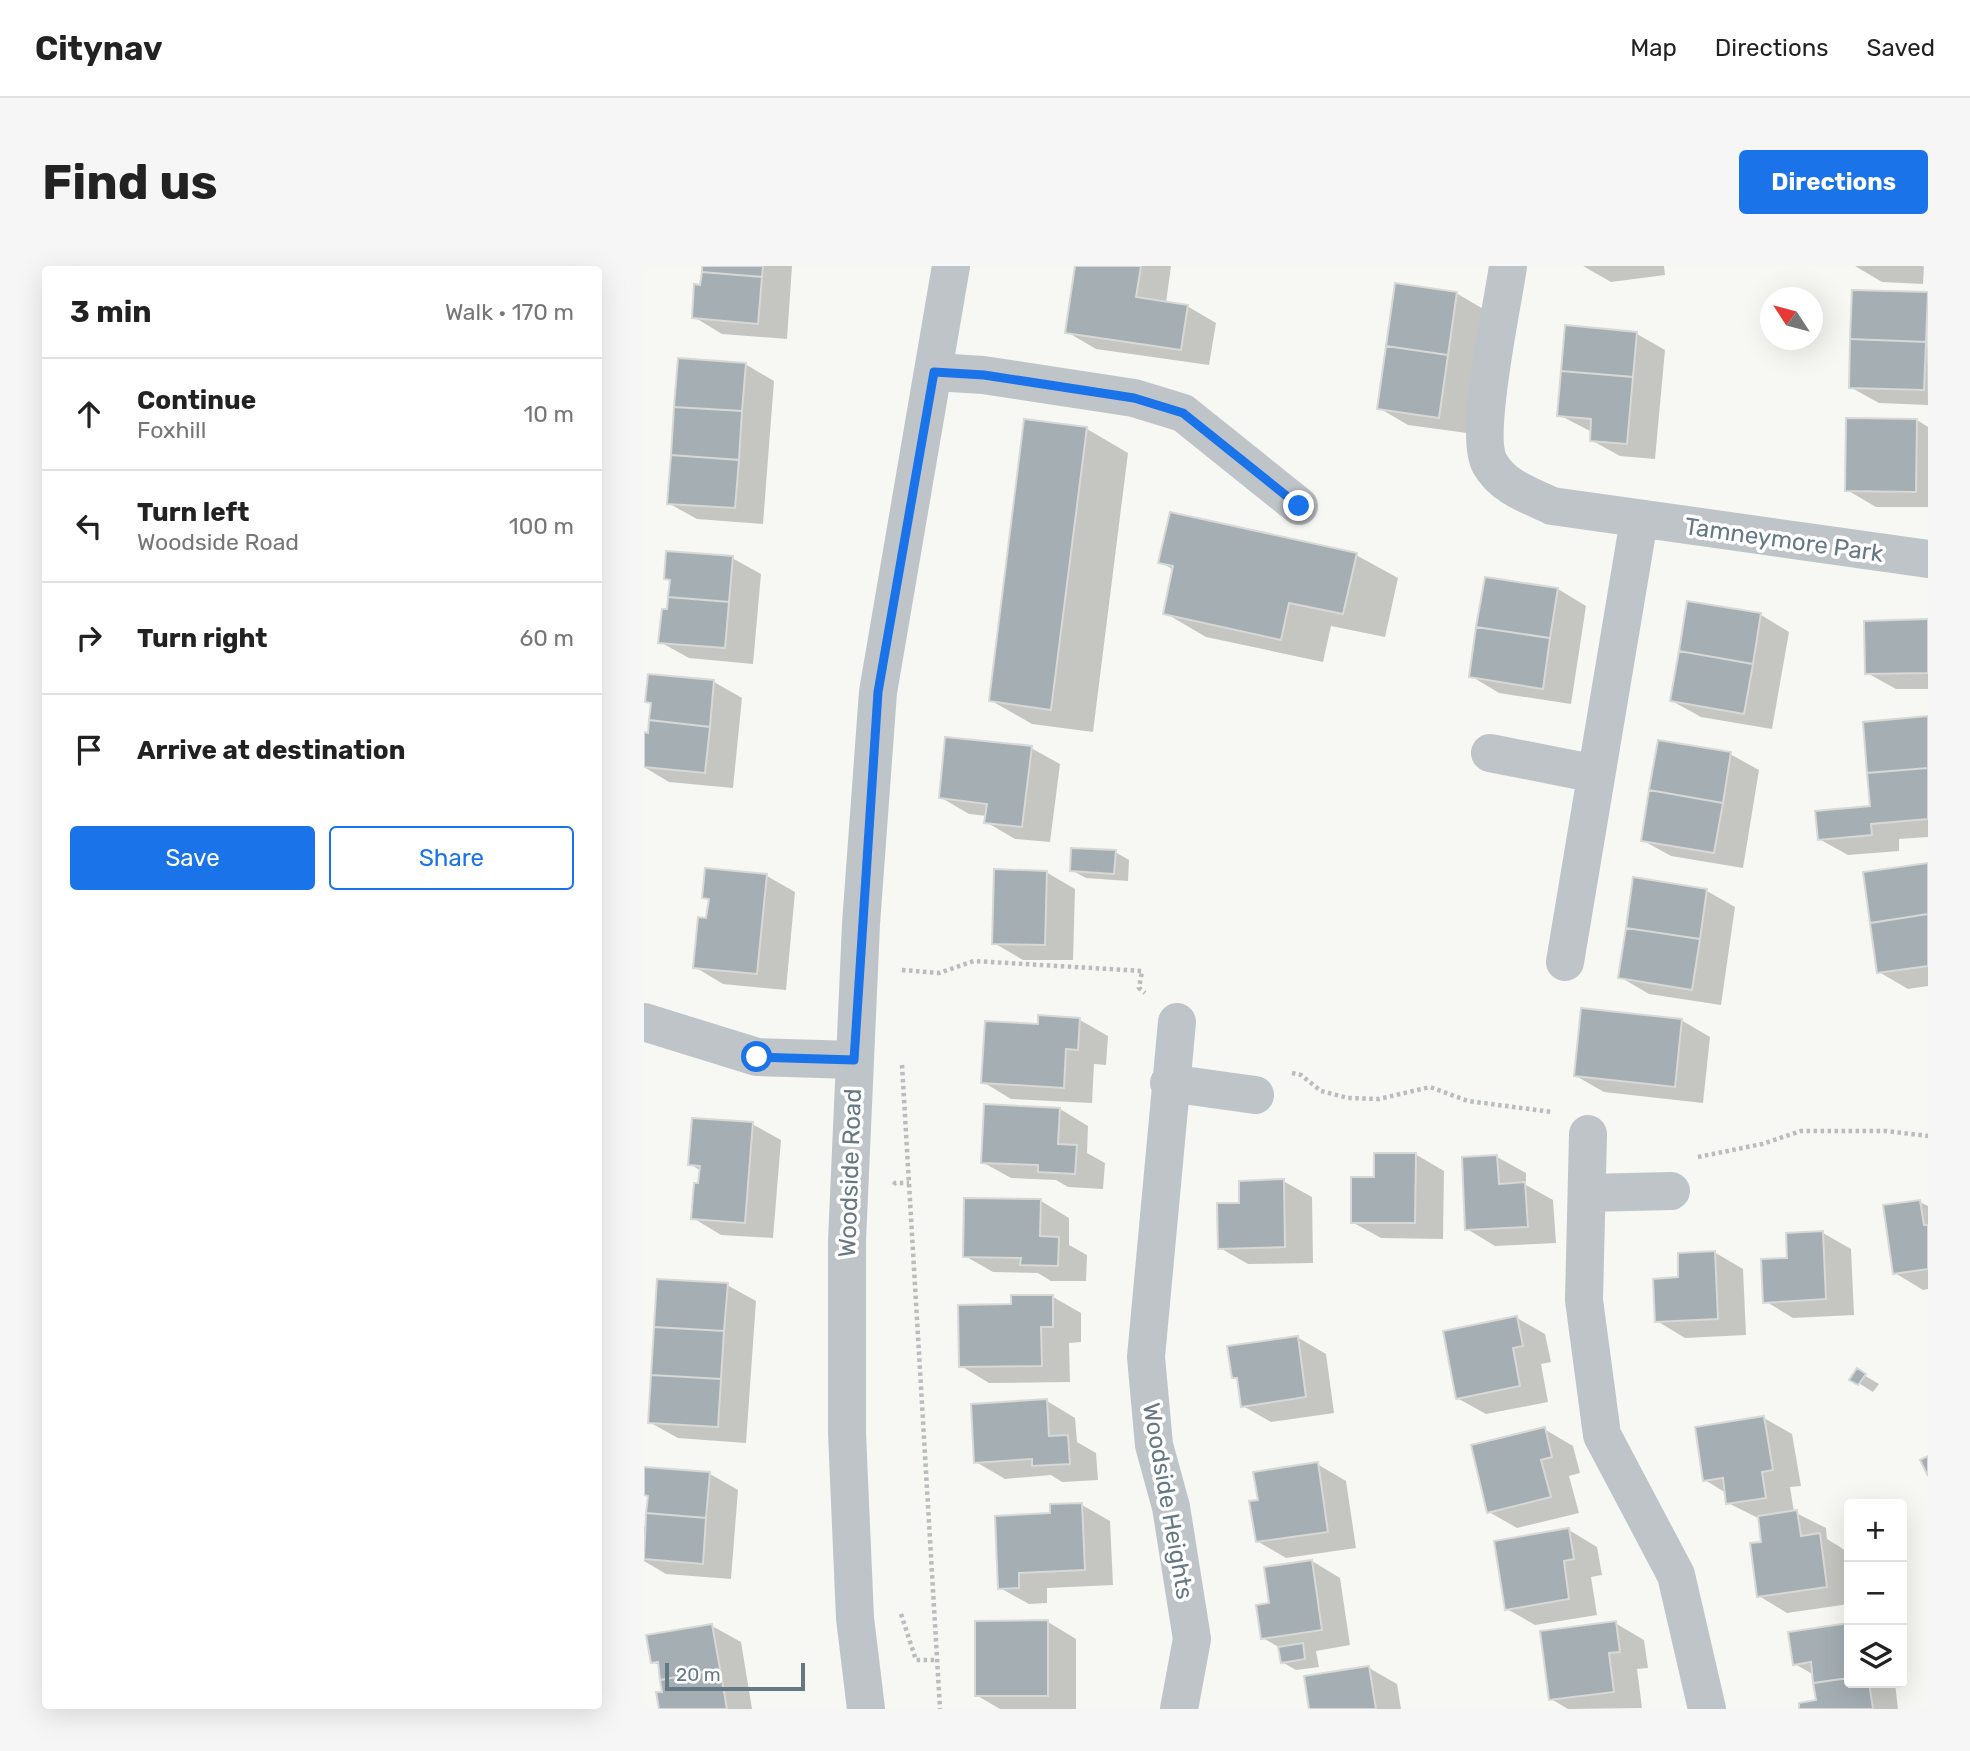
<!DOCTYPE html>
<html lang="en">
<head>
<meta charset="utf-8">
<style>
	body { margin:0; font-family:Rubik,sans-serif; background:#f6f6f6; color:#222 }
	.controls { position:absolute; right:21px; bottom:21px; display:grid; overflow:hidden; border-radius:7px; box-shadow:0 7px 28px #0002 }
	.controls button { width:63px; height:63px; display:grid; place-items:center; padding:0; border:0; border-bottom:2px solid #e0e0e0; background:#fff; color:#222; font:35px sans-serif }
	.compass { position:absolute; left:1116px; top:21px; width:63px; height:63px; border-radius:50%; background:#fff; box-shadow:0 7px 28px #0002; rotate:306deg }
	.scale { position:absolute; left:21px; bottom:18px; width:140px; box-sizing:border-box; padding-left:7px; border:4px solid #657985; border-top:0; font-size:19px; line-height:24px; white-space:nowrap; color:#657985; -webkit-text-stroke:5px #fff; paint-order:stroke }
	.stop { position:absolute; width:21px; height:21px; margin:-16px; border:5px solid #1a73e8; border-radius:50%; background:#fff }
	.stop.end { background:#1a73e8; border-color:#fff; box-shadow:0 2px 7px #0008 }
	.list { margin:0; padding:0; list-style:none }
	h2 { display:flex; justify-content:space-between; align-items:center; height:91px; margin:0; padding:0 28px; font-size:30px }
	h2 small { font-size:23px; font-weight:400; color:#767676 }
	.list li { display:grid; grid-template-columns:46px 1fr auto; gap:21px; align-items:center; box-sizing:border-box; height:112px; padding:0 28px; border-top:2px solid #e0e0e0 }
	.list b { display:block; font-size:26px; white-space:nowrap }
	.list p { margin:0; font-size:23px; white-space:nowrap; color:#767676 }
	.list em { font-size:23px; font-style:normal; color:#767676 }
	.actions { display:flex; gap:14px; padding:21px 28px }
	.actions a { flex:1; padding:16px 0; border:2px solid #1a73e8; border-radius:7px; text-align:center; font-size:24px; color:#1a73e8 }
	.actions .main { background:#1a73e8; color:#fff }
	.icon { flex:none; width:38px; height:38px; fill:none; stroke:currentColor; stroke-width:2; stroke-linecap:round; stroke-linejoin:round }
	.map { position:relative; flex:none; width:1284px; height:1443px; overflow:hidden; border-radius:7px }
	header { display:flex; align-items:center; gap:42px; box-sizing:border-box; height:98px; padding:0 35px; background:#fff; border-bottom:2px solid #e0e0e0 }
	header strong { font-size:33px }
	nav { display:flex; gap:38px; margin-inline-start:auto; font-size:24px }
	.intro { display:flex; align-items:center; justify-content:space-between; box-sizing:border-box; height:168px; padding:0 42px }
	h1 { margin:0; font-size:49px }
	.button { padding:18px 32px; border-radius:7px; background:#1a73e8; color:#fff; font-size:24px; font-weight:700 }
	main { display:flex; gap:42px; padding:0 42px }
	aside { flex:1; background:#fff; border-radius:7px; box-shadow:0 7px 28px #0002 }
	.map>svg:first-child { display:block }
	.shadow { fill:#0003 }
	.building { fill:#a4aeb3; stroke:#d8d8d6; stroke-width:2 }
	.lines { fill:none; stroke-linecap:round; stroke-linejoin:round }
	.path { stroke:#b9bdbf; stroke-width:4.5; stroke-dasharray:3.5 3.5; stroke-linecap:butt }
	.street { stroke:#bfc4c8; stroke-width:38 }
	.route { stroke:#1a73e8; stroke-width:9 }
	.labels { text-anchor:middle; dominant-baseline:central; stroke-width:7; stroke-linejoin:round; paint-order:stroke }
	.street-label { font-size:24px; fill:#657985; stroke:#fff }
</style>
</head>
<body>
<header>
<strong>Citynav</strong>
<nav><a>Map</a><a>Directions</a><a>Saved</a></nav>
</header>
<div class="intro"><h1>Find us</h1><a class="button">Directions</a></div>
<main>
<aside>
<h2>3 min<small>Walk · 170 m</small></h2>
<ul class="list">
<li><svg class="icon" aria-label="ahead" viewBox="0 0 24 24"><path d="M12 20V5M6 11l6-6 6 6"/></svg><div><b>Continue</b><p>Foxhill</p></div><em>10 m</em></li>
<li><svg class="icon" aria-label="left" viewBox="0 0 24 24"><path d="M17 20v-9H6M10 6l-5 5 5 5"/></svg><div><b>Turn left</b><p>Woodside Road</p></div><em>100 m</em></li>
<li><svg class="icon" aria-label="right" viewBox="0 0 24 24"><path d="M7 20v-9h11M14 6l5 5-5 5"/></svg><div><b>Turn right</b></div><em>60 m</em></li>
<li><svg class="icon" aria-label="arrive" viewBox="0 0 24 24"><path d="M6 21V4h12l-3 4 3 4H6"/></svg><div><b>Arrive at destination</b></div></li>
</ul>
<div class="actions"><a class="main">Save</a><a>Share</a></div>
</aside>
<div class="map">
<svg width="1284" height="1443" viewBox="0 0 1284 1443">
	<rect width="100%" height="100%" fill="#f7f7f3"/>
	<path class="shadow" d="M60 0H148L143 73 78 68 50 51Z
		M432 0H527L522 37 543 40 572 57 565 99 452 83 423 66Z
		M939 0H1020L1021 9 967 16Z
		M1211 0H1280L1279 18 1238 16Z
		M812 27 841 44 823 167 764 159 735 142Z
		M1283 28 1284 139 1235 137 1206 121Z
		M993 68 1021 84 1011 193 976 190 947 174 948 166 915 149Z
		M101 98 130 115 119 258 53 253 24 237Z
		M1273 154 1284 161V241H1232L1203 224Z
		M443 163 484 187 449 466 388 458 346 434Z
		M712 289 754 312 741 371 687 360 679 396 562 371 521 347 530 304 516 296Z
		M88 292 117 308 109 398 45 392 16 376 25 345 28 316 22 312Z
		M914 323 942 340 927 438 855 427 827 410Z
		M1045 337 1117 349 1145 366 1128 463 1057 451 1028 435Z
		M1284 355V423H1252L1223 407 1222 357Z
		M70 416 98 432 89 522 25 516 0 501V468L6 469 9 439 3 435Z
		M1284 452V571L1255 573V585L1204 589 1175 573 1228 542 1221 458Z
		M387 482 416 498 406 576 371 573 342 556 343 550 325 548 296 531Z
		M1086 488 1115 504 1099 602 1027 590 998 574Z
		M471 586 485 594 484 615 442 612 427 604Z
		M1284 599V720L1264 723 1235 706 1221 608Z
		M402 606 431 623 429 694H379L350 677Z
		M123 610 151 626 142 724 79 718 51 701 64 654 66 635 60 631Z
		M991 613 1063 625 1091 641 1077 739 1005 728 976 711Z
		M436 754 464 770 462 799 450 798 448 837 367 833 339 816 395 760Z
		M1037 754 1066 771 1059 837 960 826 932 810Z
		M416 843 444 860 443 887 461 897 459 923 424 921 412 914 367 912 338 896Z
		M108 858 137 874 129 972 77 969 49 952 57 905 46 898Z
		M771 888 800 905 799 973 737 972 708 956 732 913Z
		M853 891 882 907V919L909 934 912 977 851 980 823 963Z
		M639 915 668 931 669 997 604 998 576 982Z
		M397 935 425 952V979L443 989 442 1015H407L394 1007 349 1006 321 990Z
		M1276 936 1284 940V1023L1279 1024 1251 1007Z
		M1179 967 1207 983 1210 1049 1149 1052 1121 1035 1145 993Z
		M1070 986 1099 1003 1102 1069 1041 1072 1013 1055 1036 1013Z
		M83 1019 112 1035 102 1177 34 1172 5 1156Z
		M409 1031 437 1047V1076L425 1077 426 1116 345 1117 317 1100 369 1040Z
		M873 1052 901 1068 907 1096 897 1098 904 1136 842 1148 813 1132Z
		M653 1071 682 1088 690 1147 627 1156 599 1140 595 1115 589 1111Z
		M1213 1105 1235 1118 1229 1126 1208 1113Z
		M403 1135 431 1152 433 1176 452 1187 454 1214 418 1216 407 1209 361 1213 332 1196Z
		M1120 1152 1148 1168 1157 1220 1146 1221 1150 1246 1182 1262 1183 1273 1204 1286 1205 1338 1143 1347 1115 1330 1119 1277 1116 1253 1084 1237 1082 1227 1061 1214Z
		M900 1163 929 1180 936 1207 925 1210 935 1247 873 1262 845 1246Z
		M673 1198 702 1215 712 1282 642 1292 613 1275 616 1235Z
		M1 1202 66 1208 94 1224 87 1313 22 1308 0 1295V1261L3 1262 5 1231 0 1228Z
		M438 1239 466 1255 469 1319 403 1322V1337L385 1338 356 1322 408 1249Z
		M925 1264 953 1281 958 1309 947 1311 953 1349 891 1359 863 1343Z
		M668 1295 696 1312 706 1379 672 1385 675 1401 652 1404 638 1396 636 1382 619 1372 627 1338Z
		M404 1356 432 1373V1443H356L332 1429Z
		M971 1357 1000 1374 1004 1402 993 1403 998 1442 924 1443 907 1433Z
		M1205 1359V1417H1251L1254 1443H1157L1174 1436 1170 1409 1151 1398 1146 1367Z
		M68 1360 97 1376 108 1443H16L20 1427 15 1399 9 1396Z
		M725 1402 753 1418 757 1443H667Z"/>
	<path class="building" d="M58 0H119L118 11 58 6Z
		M431 0H497L492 31 544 39 537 84 421 67Z
		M58 6 118 11 114 58 48 52 50 18 56 19Z
		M751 17 813 26 804 89 742 80Z
		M1208 24 1284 26 1282 76 1206 73Z
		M921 59 993 66 989 111 917 105Z
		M1206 73 1282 76 1280 124 1205 122Z
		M742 80 804 89 795 152 733 143Z
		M34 92 102 97 98 145 30 141Z
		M917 105 989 111 983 178 946 175 947 153 913 150Z
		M30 141 98 145 95 194 27 189Z
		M1202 152 1273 153 1272 226 1201 225Z
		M380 153 443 161 407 444 345 435Z
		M27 189 95 194 91 242 23 238Z
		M526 246 713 287 699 348 645 337 637 374 519 348 529 300 514 297Z
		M22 285 89 290 85 336 24 331 26 314 20 313Z
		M841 311 914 322 906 372 832 361Z
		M24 331 85 336 81 382 14 377 18 343H23Z
		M1043 335 1117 347 1109 398 1035 385Z
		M1284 353V407L1221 408 1220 355Z
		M832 361 906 372 899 423 825 411Z
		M1035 385 1109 398 1100 448 1026 435Z
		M4 408 70 414 66 461 5 454 7 437 1 436Z
		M1284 450V502L1223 507 1219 456Z
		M5 454 66 461 61 507 0 501V466L4 467Z
		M301 471 388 480 378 561 340 557 343 538 295 532Z
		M1014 474 1087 486 1079 537 1005 524Z
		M1284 502V553L1227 558 1228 569 1174 574 1171 545 1226 540 1223 507Z
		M1005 524 1079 537 1070 587 997 575Z
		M427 582 472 584 470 608 426 605Z
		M1284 597V648L1226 657 1219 606Z
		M61 602 123 608 113 708 49 702 54 651 62 652 65 633 58 632Z
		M350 603 403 605 401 679 348 678Z
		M989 611 1063 623 1056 673 982 662Z
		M1284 648V700L1233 707 1226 657Z
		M982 662 1056 673 1048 724 974 712Z
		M937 742 1038 753 1031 821 930 810Z
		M394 749 436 752 434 784 422 783 420 822 337 817 341 755 394 758Z
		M340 838 416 842 414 878 433 879 431 908 394 906V899L337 897Z
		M48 852 109 856 101 957 47 953 50 917H54L56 900 44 899Z
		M730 887H772L771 957H707V911H730Z
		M853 889 855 918 881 916 884 961 821 964 818 891Z
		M640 913 641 981 574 983 573 937H595V915Z
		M320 932 397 933 396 970 415 971 414 1000 376 999 377 992 319 991Z
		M1276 934 1280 959H1284V1003L1249 1008 1239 939Z
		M1179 965 1182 1033 1119 1037 1117 993 1143 992 1142 967Z
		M1071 985 1074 1053 1011 1056 1009 1013 1034 1011V987Z
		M13 1013 84 1017 80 1065 10 1061Z
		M367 1029H409V1061H397L398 1100 315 1101 314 1039 367 1038Z
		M873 1050 879 1080 869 1082 876 1120 812 1133 799 1065Z
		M10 1061 80 1065 77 1113 7 1109Z
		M654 1070 662 1131 597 1141 593 1112H588L583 1080Z
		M1213 1102 1222 1108 1214 1119 1205 1114Z
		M7 1109 77 1113 74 1161 4 1157Z
		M403 1133 405 1170 424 1169 426 1198 388 1200V1193L330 1197 327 1138Z
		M1120 1150 1129 1204 1118 1206 1122 1232 1082 1238 1079 1212 1059 1215 1051 1161Z
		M901 1161 908 1191 897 1194 907 1231 843 1247 827 1179Z
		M1284 1190V1210L1276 1194Z
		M674 1196 684 1266 612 1276 605 1235 614 1234 609 1206Z
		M0 1201 66 1206 62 1252 2 1247 4 1230 0 1229Z
		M438 1237 441 1304 375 1307V1322L354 1323 351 1250 406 1247V1238Z
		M1153 1244 1157 1270 1176 1267 1183 1321 1113 1331 1106 1277 1117 1276 1114 1250Z
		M2 1247 62 1252 59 1298 0 1293Z
		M925 1262 930 1293 920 1295 925 1333 861 1344 850 1275Z
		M668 1294 678 1364 617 1373 612 1339 625 1337 620 1301Z
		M404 1354V1430H331V1355Z
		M972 1355 976 1386 965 1387 970 1426 905 1434 896 1365Z
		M1205 1357V1412L1169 1417 1167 1396 1149 1399 1144 1366Z
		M68 1358 76 1403 16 1414 14 1396 7 1397 2 1369Z
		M659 1377 661 1393 637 1397 634 1381Z
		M725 1400 732 1443H665L660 1410Z
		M76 1403 83 1443H15L12 1426H18L16 1414Z
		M1205 1412V1417H1225L1229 1443H1155V1437L1172 1434 1169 1417Z"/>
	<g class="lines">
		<path class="path" d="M258 704 295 707 330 695 498 705 495 722 501 727
			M258 799 296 1443
			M648 807 657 809 677 825 704 832 735 833 786 821 824 835 908 846
			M1054 891 1118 878 1157 865H1242L1284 870
			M250 919 251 917H265
			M257 1348 272 1394H293"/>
		<path class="street" d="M864 0C859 39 829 169 846 198 859 221 885 229 908 240L1284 293
			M291 106 339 109 490 132 539 147 655 240
			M846 487 952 508
			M921 696 995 254
			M0 756 113 791 210 794
			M533 756 502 1091 510 1179 527 1241 548 1373 535 1443
			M525 817 611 829
			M944 868 940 1034 958 1169 1032 1309 1063 1443
			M943 927 1027 925
			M222 1443 211 1352 203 1167V975L217 658 234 426 307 0"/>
	</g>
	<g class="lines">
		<path class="route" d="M113 791 210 794 234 426 290 106 340 109 490 132 539 147 655 240"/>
	</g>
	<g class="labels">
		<g class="street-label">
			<text transform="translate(1140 274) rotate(8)">Tamneymore Park</text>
			<text transform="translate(206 907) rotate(-88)">Woodside Road</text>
			<text transform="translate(524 1235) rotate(80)">Woodside Heights</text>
		</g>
	</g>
</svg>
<div class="controls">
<button>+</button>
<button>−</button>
<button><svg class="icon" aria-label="layers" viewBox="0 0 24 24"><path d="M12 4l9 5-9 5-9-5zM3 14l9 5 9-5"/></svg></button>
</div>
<svg class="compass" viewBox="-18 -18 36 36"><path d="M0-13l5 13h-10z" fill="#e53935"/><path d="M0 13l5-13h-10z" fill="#767676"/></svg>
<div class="scale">20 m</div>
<div class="stop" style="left:113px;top:791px"></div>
<div class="stop end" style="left:655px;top:240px"></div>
</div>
</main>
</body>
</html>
